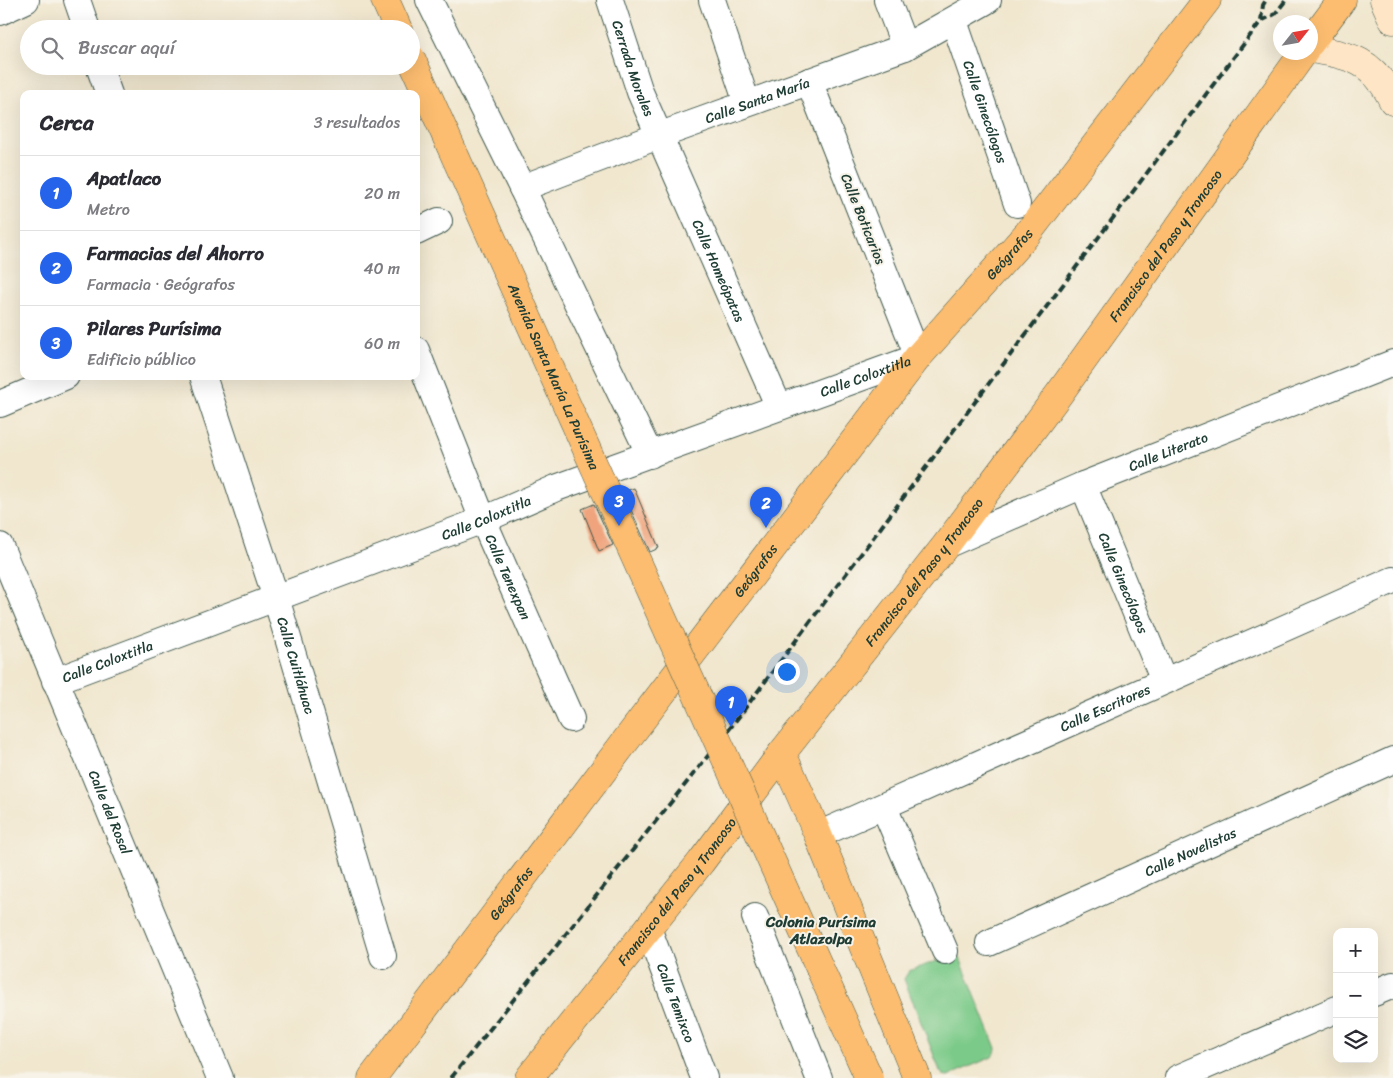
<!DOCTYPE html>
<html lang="es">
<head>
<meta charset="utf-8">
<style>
	body { margin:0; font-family:Sriracha,sans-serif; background:#f2f2f3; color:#2b2b33 }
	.controls { position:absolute; right:15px; bottom:15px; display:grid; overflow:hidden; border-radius:10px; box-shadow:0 5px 20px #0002 }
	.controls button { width:45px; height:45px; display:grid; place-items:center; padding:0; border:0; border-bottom:1px solid #e1e1e2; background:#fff; color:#2b2b33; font:25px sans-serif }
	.compass { position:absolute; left:1273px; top:15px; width:45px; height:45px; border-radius:50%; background:#fff; box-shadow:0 5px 20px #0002; rotate:59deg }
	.you { position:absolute; left:786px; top:671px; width:18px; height:18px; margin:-12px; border:4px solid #fff; border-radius:50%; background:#1a73e8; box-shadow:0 0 0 8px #1a73e833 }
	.badge { display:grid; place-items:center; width:32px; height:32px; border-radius:50%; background:#2563eb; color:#fff; font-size:16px; font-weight:700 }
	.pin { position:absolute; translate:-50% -41px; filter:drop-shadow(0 1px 2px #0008) }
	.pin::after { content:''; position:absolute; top:26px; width:18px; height:15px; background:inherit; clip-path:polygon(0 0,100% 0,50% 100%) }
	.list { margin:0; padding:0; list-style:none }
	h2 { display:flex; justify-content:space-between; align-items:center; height:65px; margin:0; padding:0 20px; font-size:21px }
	h2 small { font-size:16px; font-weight:400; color:#7c7c81 }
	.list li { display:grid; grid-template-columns:32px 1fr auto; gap:15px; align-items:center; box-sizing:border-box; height:75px; padding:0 20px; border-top:1px solid #e1e1e2 }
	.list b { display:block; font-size:19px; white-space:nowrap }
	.list p { margin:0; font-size:16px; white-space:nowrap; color:#7c7c81 }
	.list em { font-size:16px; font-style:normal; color:#7c7c81 }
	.icon { flex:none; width:28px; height:28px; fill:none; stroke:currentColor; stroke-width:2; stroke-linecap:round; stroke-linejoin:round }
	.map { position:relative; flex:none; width:1393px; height:1078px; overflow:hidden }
	.search { position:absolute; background:#fff; box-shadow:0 5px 20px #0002; left:20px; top:20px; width:400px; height:55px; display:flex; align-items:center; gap:12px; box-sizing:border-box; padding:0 18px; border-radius:28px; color:#7c7c81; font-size:19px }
	.panel { position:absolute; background:#fff; box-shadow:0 5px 20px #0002; left:20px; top:90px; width:400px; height:290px; border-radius:10px }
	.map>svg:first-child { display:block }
	.green { fill:#7cca89; stroke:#4e845e }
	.building { fill:#f0a47d }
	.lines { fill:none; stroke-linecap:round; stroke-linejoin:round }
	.street-casing { stroke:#3e564b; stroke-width:28 }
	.secondary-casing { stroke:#3e564b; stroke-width:29 }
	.primary-casing { stroke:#3e564b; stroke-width:29 }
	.street { stroke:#fff; stroke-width:26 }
	.secondary { stroke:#fee5c5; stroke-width:28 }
	.primary { stroke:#fcbd6f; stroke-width:28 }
	.rail { stroke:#1f3d34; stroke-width:4; stroke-dasharray:8 4; stroke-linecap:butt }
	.primary-bridge-casing { stroke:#3e564b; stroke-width:29; stroke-linecap:butt }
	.primary-bridge { stroke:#fcbd6f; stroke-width:28 }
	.labels { text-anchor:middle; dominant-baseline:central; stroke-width:4; stroke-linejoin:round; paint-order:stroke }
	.street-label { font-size:14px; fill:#1f3d34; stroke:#f7f3e8 }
	.neighbourhood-label { font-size:15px; font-weight:bold; fill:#1f3d34; stroke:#f7f3e8 }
</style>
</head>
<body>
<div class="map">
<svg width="1393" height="1078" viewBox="0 0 1393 1078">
	<rect width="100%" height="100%" fill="#f7f3e8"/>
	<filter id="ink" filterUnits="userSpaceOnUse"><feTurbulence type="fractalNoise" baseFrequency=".02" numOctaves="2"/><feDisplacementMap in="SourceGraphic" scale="10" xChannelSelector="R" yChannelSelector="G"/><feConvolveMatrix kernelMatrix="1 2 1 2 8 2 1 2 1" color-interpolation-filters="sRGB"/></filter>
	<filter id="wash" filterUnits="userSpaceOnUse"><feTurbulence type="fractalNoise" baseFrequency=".0096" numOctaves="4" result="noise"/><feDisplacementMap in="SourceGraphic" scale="20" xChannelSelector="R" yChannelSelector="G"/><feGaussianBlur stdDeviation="1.12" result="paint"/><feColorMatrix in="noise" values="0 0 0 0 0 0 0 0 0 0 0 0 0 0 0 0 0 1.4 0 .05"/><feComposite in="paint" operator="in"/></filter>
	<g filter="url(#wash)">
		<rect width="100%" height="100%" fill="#f1e7cf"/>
		<path class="green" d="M951 956H956L960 958 996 1048 995 1053 992 1057 948 1076 943 1075 940 1071 904 979 909 971Z"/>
		<g id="blocks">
			<path class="building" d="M634 488 659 548 650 552 623 492Z
				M594 504 613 545 599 551 582 509Z"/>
		</g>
	</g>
	<g filter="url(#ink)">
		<use href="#blocks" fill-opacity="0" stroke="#3e564b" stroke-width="1"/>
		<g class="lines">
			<g class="street-casing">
				<g id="street">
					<path d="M77 0 87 29"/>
					<path d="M429 0 522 188 650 455"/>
					<path id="s1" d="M610 0 640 92 779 407"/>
					<path d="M712 0 747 103"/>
					<path d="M887 0 905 47"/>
					<path d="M0 12 26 0"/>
					<path id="s2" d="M954 21 1017 204"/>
					<path d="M99 66 109 94"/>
					<path id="s3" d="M522 188 658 136 905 47 988 0"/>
					<path d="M416 232 439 221"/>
					<path id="s4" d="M416 350 483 520 571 719"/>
					<path id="s5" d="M203 376 276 598 383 956"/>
					<path d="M0 404 66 376"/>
					<path id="s6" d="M1083 485 1164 681"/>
					<path id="s7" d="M946 545 1083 485 1393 363"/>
					<path id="s8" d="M0 546 220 1078"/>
					<path id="s9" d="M55 681 483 520 556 488 918 357 809 81"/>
					<path d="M884 807 945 951"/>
					<path id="s10" d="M818 835 1393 580"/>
					<path d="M755 917 819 1078"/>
					<path id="s11" d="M648 928 704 1078"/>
					<path id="s12" d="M989 943 1393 760"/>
					<path d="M1374 993 1393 985"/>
					<path d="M1178 1078 1337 1009"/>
				</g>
			</g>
			<g class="secondary-casing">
				<path id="secondary" d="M1384 0 1393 20
					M1310 49C1352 55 1374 61 1393 101"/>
			</g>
			<g class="primary-casing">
				<g id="primary">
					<path d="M385 0 398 29"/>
					<path d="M1310 43 1342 0"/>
					<path d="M782 753 818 835 917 1078"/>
					<path id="s13" d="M372 1078 627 739 918 357 1027 234 1207 0"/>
					<path id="s14" d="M529 1078 701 862 782 753 946 545 1059 394 1304 52"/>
				</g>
			</g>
			<use href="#street" class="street"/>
			<use href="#secondary" class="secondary"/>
			<use href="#primary" class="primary"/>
			<path class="rail" d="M1261 21 1275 14 1286 0
				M451 1078 731 727 1261 21 1263 5 1266 0"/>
			<g class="primary-bridge-casing">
				<g id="primary-bridge">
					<path id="s15" d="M411 58 869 1078"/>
				</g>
			</g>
			<use href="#primary-bridge" class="primary-bridge"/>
		</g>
	</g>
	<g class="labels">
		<g class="street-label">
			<text stroke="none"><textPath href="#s1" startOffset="72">Cerrada Morales</textPath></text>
			<text stroke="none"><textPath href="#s3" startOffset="251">Calle Santa María</textPath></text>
			<text stroke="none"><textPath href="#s2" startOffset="96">Calle Ginecólogos</textPath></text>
			<text transform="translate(863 219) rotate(68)">Calle Boticarios</text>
			<text stroke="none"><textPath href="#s14" startOffset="1048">Francisco del Paso y Troncoso</textPath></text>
			<text stroke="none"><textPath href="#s13" startOffset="1042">Geógrafos</textPath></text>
			<text stroke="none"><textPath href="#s1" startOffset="292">Calle Homeópatas</textPath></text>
			<text stroke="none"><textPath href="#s9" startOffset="866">Calle Coloxtitla</textPath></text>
			<text stroke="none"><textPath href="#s15" startOffset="349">Avenida Santa María La Purísima</textPath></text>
			<text stroke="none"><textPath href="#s7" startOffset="241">Calle Literato</textPath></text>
			<text stroke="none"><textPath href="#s9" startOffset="461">Calle Coloxtitla</textPath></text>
			<text stroke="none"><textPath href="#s13" startOffset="636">Geógrafos</textPath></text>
			<text stroke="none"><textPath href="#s14" startOffset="642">Francisco del Paso y Troncoso</textPath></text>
			<text stroke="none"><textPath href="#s4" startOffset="245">Calle Tenexpan</textPath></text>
			<text stroke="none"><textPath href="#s6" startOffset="106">Calle Ginecólogos</textPath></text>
			<text stroke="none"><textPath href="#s9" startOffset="56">Calle Coloxtitla</textPath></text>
			<text stroke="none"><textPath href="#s5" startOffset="304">Calle Cuitláhuac</textPath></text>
			<text stroke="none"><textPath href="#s10" startOffset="314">Calle Escritores</textPath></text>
			<text stroke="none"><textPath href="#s8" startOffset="288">Calle del Rosal</textPath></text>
			<text stroke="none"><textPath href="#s12" startOffset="221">Calle Novelistas</textPath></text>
			<text stroke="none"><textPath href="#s14" startOffset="238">Francisco del Paso y Troncoso</textPath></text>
			<text stroke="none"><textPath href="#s13" startOffset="231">Geógrafos</textPath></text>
			<text stroke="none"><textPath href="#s11" startOffset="80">Calle Temixco</textPath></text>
		</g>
		<g class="neighbourhood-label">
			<text x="821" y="922">Colonia Purísima<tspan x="821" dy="17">Atlazolpa</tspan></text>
		</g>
	</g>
</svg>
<div class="controls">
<button>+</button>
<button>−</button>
<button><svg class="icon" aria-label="layers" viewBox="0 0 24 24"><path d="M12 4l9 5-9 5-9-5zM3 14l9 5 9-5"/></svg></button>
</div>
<svg class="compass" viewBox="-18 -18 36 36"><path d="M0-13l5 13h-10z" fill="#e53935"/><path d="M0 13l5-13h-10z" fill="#7c7c81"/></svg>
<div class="you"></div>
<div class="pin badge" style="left:731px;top:727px">1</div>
<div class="pin badge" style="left:766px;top:528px">2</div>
<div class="pin badge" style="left:619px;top:526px">3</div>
<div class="search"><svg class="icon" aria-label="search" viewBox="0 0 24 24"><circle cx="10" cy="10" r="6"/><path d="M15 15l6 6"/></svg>Buscar aquí</div>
<section class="panel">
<h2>Cerca<small>3 resultados</small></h2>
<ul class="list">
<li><span class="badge">1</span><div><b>Apatlaco</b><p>Metro</p></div><em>20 m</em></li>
<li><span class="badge">2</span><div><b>Farmacias del Ahorro</b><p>Farmacia · Geógrafos</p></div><em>40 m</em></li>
<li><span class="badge">3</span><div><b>Pilares Purísima</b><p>Edificio público</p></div><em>60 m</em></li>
</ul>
</section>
</div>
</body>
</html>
